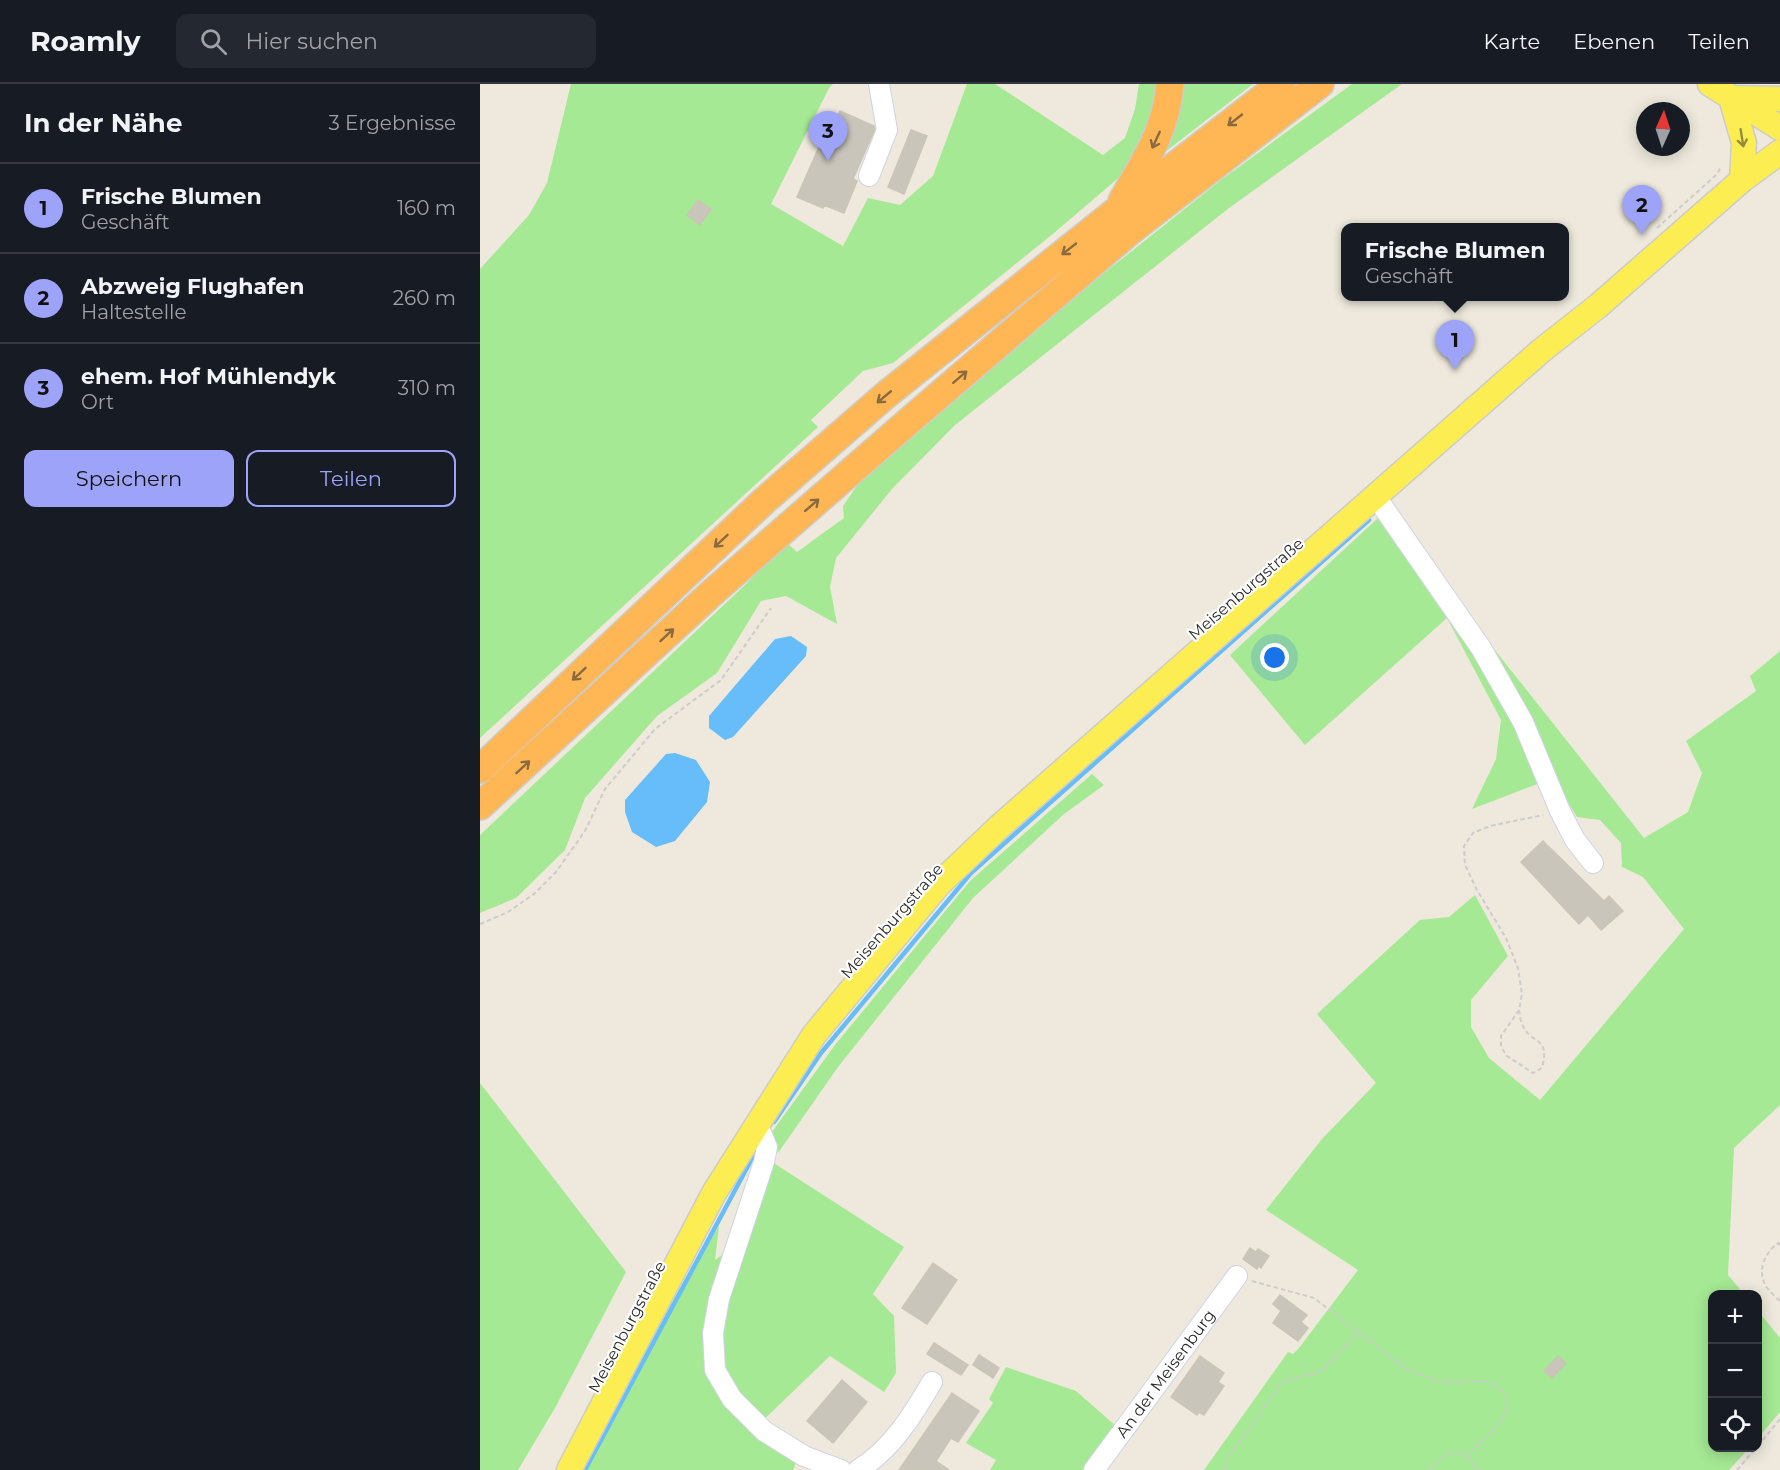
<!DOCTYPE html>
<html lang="de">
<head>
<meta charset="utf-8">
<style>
	body { margin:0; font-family:Montserrat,sans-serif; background:#242831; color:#f1f3f6 }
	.controls { position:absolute; right:18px; bottom:18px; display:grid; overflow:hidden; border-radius:12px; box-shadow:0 3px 15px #0003 }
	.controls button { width:54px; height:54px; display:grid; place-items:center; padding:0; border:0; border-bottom:2px solid #363941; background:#171b24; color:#f1f3f6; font:30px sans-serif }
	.compass { position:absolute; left:1156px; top:18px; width:54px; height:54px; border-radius:50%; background:#171b24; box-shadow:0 3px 15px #0003; rotate:3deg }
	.you { position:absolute; left:795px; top:574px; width:21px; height:21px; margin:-15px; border:4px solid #fff; border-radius:50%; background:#1a73e8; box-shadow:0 0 0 9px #1a73e833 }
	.badge { display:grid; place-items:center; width:39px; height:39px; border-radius:50%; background:#9ea3fa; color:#111; font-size:20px; font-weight:700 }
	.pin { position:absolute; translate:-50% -50px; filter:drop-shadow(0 2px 3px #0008) }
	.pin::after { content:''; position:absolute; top:32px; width:21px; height:18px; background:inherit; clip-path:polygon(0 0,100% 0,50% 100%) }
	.popup { position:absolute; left:861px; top:139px; width:228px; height:78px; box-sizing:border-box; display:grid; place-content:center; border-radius:12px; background:#171b24; filter:drop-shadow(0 2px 4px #0005); font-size:20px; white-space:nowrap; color:#9ea1a6 }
	.popup b { font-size:22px; color:#f1f3f6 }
	.popup::after { content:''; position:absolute; left:50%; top:100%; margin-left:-12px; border:12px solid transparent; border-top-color:#171b24 }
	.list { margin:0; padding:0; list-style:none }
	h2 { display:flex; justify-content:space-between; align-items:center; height:78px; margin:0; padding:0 24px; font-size:26px }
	h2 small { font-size:20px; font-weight:400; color:#9ea1a6 }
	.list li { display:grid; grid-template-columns:39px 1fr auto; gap:18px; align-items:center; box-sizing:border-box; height:90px; padding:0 24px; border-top:2px solid #363941 }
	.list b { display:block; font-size:22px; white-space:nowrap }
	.list p { margin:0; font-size:20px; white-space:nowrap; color:#9ea1a6 }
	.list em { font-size:20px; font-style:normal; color:#9ea1a6 }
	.actions { display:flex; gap:12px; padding:18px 24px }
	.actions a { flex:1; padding:14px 0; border:2px solid #9ea3fa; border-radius:12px; text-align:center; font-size:21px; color:#9ea3fa }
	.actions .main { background:#9ea3fa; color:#111 }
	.icon { flex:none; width:33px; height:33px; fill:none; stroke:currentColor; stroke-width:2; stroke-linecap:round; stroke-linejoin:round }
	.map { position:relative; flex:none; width:1300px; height:1386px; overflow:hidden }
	header { display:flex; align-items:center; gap:36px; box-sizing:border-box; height:84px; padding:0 30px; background:#171b24; border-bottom:2px solid #363941 }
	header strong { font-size:28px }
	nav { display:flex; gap:33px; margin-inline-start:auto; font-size:21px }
	.search { width:420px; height:54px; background:#242831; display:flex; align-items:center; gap:15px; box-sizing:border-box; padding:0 21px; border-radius:12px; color:#9ea1a6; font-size:22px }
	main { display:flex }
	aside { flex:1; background:#171b24 }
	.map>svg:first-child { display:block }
	.green { fill:#a5e994 }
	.water { fill:#66bdf9 }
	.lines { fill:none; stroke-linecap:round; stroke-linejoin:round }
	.stream { stroke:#66bdf9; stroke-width:4.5 }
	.building { fill:#c9c5bb; stroke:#cac5b5; stroke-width:1.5 }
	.minor-casing { stroke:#d1d2e5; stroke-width:22 }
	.major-casing { stroke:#ccc; stroke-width:27 }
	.highway-casing { stroke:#ccc; stroke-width:30 }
	.path { stroke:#ccc; stroke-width:2; stroke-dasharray:4.5 3; stroke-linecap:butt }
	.minor { stroke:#fff; stroke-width:20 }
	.major { stroke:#fced52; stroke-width:24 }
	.highway { stroke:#ffb756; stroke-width:27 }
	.oneway { stroke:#8a6a3e }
	.oneway2 { stroke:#948c3e }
	.labels { text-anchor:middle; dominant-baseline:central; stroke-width:4.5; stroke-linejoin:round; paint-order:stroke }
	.street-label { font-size:16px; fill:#2b2b2b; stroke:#fff }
</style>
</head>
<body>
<header>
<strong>Roamly</strong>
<div class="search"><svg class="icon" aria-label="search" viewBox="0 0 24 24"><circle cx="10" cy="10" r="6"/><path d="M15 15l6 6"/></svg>Hier suchen</div>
<nav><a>Karte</a><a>Ebenen</a><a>Teilen</a></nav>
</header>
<main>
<aside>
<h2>In der Nähe<small>3 Ergebnisse</small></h2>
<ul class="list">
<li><span class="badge">1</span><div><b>Frische Blumen</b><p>Geschäft</p></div><em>160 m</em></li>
<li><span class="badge">2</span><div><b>Abzweig Flughafen</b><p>Haltestelle</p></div><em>260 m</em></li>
<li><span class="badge">3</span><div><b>ehem. Hof Mühlendyk</b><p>Ort</p></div><em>310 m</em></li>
</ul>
<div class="actions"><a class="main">Speichern</a><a>Teilen</a></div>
</aside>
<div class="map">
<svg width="1300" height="1386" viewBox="0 0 1300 1386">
	<rect width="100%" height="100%" fill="#eee9dc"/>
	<path class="green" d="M91 0H353L349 4 291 120 363 162 388 114 420 121 453 92 487 0H515L623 71 645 54 655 25 659 0H680V22L643 90 574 149 413 279 383 287 331 336 338 343 0 654V185L49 131 67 99Z
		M700 0H773L676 75Z
		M872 0H922L749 124 475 341 412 405 356 474 350 503 357 540 306 512 281 517 237 589 177 632 105 714 85 766 36 814 0 829V751L266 500 306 458 317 468 364 434 363 422 383 393 515 276 741 96Z
		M898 434 966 533 980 522 1164 754 1208 728 1222 689 1206 657 1276 607 1270 592 1300 567V1021L1254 1064 1248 1191 1264 1210H1232V1364H1269L1249 1386H724L808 1268 813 1270 819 1264 878 1186 786 1126 842 1055 896 999 837 930 940 836 969 833 995 811 1028 872 991 916V943L1009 974 1060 1016 1204 845 1163 793 1142 783 1141 759 1120 736 1097 733 1073 694 992 725 1016 675 1021 636 967 534 825 661 750 571Z
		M612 690 624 701 584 730 493 814 358 983 298 1069 292 1048 355 961 490 797Z
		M0 999 146 1188 75 1324 38 1386H0Z
		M292 1078 424 1163 393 1210 414 1232 416 1289 404 1308 350 1272 275 1344 318 1374 313 1386H98L167 1256 239 1142 235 1176 262 1157Z
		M1278 1227 1300 1254V1328L1278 1354Z
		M526 1283 596 1307 636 1342 606 1386H510L516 1376 486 1359 513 1319 509 1315Z"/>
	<path class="water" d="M311 552 327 563 326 572 253 653 245 656 229 644V632L295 555Z
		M195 669 216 676 230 698 227 718 195 757 176 763 152 748 145 728V716L186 670Z"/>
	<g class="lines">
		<path class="stream" d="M294 1038 341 969 491 789 889 436
			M105 1386 276 1067"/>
	</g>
	<path class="building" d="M360 27 394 42 395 45 373 95 377 97 364 129 344 121 343 124 317 113 339 63 343 65Z
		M431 46 447 52 424 110 408 103Z
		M218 116 231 125 220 141 207 131Z
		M1063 757 1124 817 1129 812 1143 827 1121 846 1108 831 1099 840 1041 778Z
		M770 1164 776 1168 778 1165 789 1172 781 1184 778 1182 777 1185 763 1175Z
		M453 1179 477 1196 447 1240 422 1224Z
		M800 1211 827 1231 821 1238 828 1244 818 1257 793 1239 801 1227 793 1220Z
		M454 1259 488 1281 481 1291 447 1270Z
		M499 1271 519 1284 513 1294 493 1281Z
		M720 1272 744 1289 738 1298 744 1302 724 1331 719 1328 717 1331 691 1313Z
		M1078 1272 1086 1279 1072 1294 1064 1287Z
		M362 1296 387 1318 353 1359 327 1337Z
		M472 1309 499 1327 478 1358 471 1354 456 1377 469 1386H419Z"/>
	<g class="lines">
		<g class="minor-casing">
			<g id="minor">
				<path d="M389 92 407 46 399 0"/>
				<path d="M896 413 1001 564 1043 638 1080 727 1095 756 1113 779"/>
				<path d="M277 1039 287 1063 284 1078 239 1215 233 1249 235 1286 252 1315 284 1347 324 1372 361 1386"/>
				<path d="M378 1386C411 1366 433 1331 452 1298"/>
				<path id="s1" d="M614 1386 757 1192"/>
			</g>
		</g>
		<g class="major-casing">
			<path id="major" d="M1230 0 1300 44
				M1251 14 1264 59 1262 96
				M1254 14 1300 15
				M89 1386 234 1109 334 951 459 800 519 743 1062 266 1118 222 1262 96 1300 68"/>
		</g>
		<g class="highway-casing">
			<path id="highway" d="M642 117C665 76 686 48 690 0
				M0 685 284 417 407 310 635 128 801 0
				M0 722 234 507 429 337 649 148 840 0"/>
		</g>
		<path class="path" d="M1177 144 1236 91 1242 82
			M0 840 28 828 54 810 76 788 105 747 125 705 175 645 241 596 291 524
			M1039 926C1040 930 1040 936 1042 940 1050 961 1071 951 1062 984L1053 989 1027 972 1021 963V952L1039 926 1042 910 1038 884 1026 854 997 806 985 781 984 762 993 749 1010 742 1063 731
			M1300 1161 1298 1159C1286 1168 1278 1183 1284 1198 1286 1205 1295 1212 1300 1217
			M772 1197 834 1214 927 1285 961 1298 1002 1297 1018 1303C1022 1309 1029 1317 1027 1325 1025 1337 995 1363 986 1373
			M1278 1362 1300 1335
			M744 1386 745 1379 802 1299 807 1296 842 1287 878 1248
			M949 1386C959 1377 966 1368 981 1368L999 1386
			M1257 1386 1276 1364"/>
		<use href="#minor" class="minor"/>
		<use href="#major" class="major"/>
		<use href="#highway" class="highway"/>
	</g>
	<defs><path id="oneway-shaft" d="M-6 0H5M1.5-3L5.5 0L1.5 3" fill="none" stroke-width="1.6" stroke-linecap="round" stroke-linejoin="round" transform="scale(1.5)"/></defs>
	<g class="oneway">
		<use href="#oneway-shaft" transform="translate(755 36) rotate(142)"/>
		<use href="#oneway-shaft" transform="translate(676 56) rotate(115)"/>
		<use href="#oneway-shaft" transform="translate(589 165) rotate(142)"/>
		<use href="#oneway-shaft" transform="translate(480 293) rotate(-41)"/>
		<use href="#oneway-shaft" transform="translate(404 313) rotate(140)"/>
		<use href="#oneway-shaft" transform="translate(332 421) rotate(-41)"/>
		<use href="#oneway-shaft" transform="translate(241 457) rotate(137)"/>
		<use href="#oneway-shaft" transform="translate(187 551) rotate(-43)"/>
		<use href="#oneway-shaft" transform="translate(99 590) rotate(137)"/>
		<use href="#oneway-shaft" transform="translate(43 683) rotate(-43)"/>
	</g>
	<use class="oneway2" href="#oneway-shaft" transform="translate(1262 54) rotate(81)"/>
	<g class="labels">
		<g class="street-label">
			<text transform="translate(766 505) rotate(-41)">Meisenburgstraße</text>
			<text transform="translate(412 837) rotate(-49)">Meisenburgstraße</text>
			<text transform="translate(147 1243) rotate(-62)">Meisenburgstraße</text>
			<text stroke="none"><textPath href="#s1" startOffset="120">An der Meisenburg</textPath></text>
		</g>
	</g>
</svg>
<div class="controls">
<button>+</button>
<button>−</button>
<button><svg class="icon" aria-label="locate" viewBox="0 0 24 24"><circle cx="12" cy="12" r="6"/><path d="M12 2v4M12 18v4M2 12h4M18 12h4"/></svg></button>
</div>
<svg class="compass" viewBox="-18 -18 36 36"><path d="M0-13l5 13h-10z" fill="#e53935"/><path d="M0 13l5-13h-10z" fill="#9ea1a6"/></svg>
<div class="you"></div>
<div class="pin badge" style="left:975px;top:286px">1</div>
<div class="popup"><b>Frische Blumen</b>Geschäft</div>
<div class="pin badge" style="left:1162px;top:151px">2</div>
<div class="pin badge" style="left:348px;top:77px">3</div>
</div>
</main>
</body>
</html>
